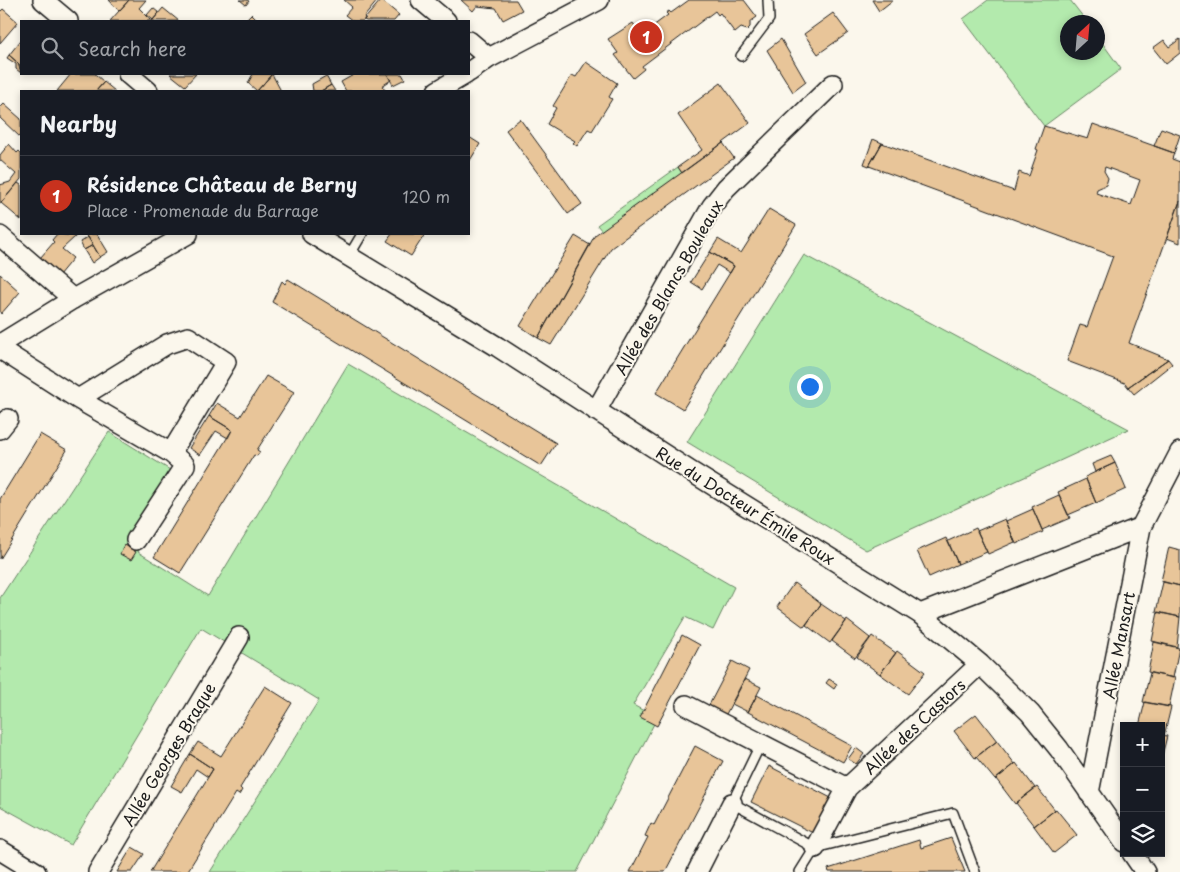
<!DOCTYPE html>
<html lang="en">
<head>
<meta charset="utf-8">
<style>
	body { margin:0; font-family:"Playpen Sans",sans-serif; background:#20242c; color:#f1f3f6 }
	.controls { position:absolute; right:15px; bottom:15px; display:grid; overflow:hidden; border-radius:0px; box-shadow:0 2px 8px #0003 }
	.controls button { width:45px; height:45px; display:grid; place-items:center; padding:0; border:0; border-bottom:1px solid #363941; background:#171b24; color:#f1f3f6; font:25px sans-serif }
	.compass { position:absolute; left:1060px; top:15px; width:45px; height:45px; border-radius:50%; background:#171b24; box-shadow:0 2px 8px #0003; rotate:26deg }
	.you { position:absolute; left:809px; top:386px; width:18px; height:18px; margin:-12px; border:4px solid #fff; border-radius:50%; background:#1a73e8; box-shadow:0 0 0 8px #1a73e833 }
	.badge { display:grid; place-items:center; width:32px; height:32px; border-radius:50%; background:#c8321e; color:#fff; font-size:16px; font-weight:700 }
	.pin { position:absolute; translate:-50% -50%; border:2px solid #fff; box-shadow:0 1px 5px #0006 }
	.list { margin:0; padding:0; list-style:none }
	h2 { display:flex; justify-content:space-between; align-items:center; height:65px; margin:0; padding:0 20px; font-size:21px }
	h2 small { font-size:16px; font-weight:400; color:#9ea1a6 }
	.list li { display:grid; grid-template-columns:32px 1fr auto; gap:15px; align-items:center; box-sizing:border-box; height:80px; padding:0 20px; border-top:1px solid #363941 }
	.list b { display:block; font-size:19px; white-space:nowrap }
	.list p { margin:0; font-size:16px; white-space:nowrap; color:#9ea1a6 }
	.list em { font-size:16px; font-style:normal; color:#9ea1a6 }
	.icon { flex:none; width:28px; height:28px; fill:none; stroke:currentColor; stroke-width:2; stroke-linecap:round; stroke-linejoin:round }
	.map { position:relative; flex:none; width:1180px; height:872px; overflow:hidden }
	.search { position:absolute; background:#171b24; box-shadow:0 2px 8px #0003; left:20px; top:20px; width:450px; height:55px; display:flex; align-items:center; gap:12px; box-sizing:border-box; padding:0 18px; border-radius:0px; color:#9ea1a6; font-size:19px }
	.panel { position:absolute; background:#171b24; box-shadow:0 2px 8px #0003; left:20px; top:90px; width:450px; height:145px; border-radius:0px }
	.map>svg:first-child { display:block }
	.green { fill:#b3eaad; stroke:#688364 }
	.building { fill:#e8c599; stroke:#1c1c1c; fill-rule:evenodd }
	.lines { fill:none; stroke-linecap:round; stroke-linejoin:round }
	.lane-casing { stroke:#1c1c1c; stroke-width:12 }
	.street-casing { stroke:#1c1c1c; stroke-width:22 }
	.lane { stroke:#fbf7ec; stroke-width:9 }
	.street { stroke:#fbf7ec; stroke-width:19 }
	.labels { text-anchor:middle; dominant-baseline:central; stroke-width:4; stroke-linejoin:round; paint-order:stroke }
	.street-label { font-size:16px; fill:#1c1c1c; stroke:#fbf7ec }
</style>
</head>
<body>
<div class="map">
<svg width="1180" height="872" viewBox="0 0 1180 872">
	<rect width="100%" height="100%" fill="#fbf7ec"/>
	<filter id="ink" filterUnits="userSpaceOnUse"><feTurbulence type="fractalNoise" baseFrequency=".02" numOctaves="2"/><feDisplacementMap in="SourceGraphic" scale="10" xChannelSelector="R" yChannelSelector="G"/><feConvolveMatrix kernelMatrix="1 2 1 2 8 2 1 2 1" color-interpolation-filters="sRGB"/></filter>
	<g filter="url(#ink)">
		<path class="green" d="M988 0H1070L1087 22H1068V52H1098V37L1121 69 1044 126 963 19Z
			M678 167 682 173 602 231 597 225Z
			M804 255 1129 429 866 550 687 442Z
			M348 364 734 587 713 630 685 617 633 705 657 718 577 872H210L319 700 201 628 71 845 0 806V598L109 432 178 475 138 552 208 596Z"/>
		<path class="building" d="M109 0H129L119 11Z
			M129 0H146L139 8 152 21H110Z
			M240 0H247L249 1 246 5Z
			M344 0H378L364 17 365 18 363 21H353L345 15 352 7Z
			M381 0 399 15 394 21H366L364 20Z
			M461 0H516L522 10 503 20 496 8 477 6 473 11Z
			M689 0H744L757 17 750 22V27L747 30 741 28 735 33 720 13 718 15 715 11 642 66 644 69 633 78 615 55 618 53 608 39 633 23 641 35 668 15 666 13 669 11 671 13Z
			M872 0H893L879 11Z
			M153 8 159 13 153 20 147 15Z
			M163 8 179 21H152Z
			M3 9 18 22 0 43V12Z
			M833 13 848 33 818 54 804 34Z
			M251 14 257 20 256 21H244Z
			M781 39 806 82 793 92 767 50Z
			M1180 39V53L1166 64 1153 48 1164 40 1169 47Z
			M21 40V69L18 63 9 55Z
			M9 55 18 63 21 73 16 69V64L7 58Z
			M586 62 617 83 609 97 612 99 592 131 588 129 577 146 573 143 575 141 547 124 556 108 553 106 572 75 576 77Z
			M71 74H95L104 82 96 91H57Z
			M170 74H196L185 86Z
			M253 74H272L257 91 248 83Z
			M272 74 281 91H257Z
			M355 74H387L391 80 382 86 385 90 382 91H346L341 82Z
			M387 74H402L405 79 393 85Z
			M326 76 331 85 321 91H313L312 84Z
			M104 82 115 91H96Z
			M721 83 750 123 682 173 678 167 702 150 678 115Z
			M331 85 335 91H321Z
			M4 104 21 119V138L0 118V108Z
			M520 119 582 204 568 214 506 130Z
			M1093 124 1174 153 1172 159 1180 162V201L1129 343 1168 359 1128 387 1125 383 1067 361 1080 325 1087 327 1113 256 869 166 882 143 1014 191 1019 172 1029 176 1038 150 1036 149 1044 126 1088 139ZM1105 167 1140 180 1131 205 1096 193 1097 189 1106 185 1108 178 1104 171Z
			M1161 128 1180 135 1174 153 1154 146Z
			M469 137 480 144 469 162Z
			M873 139 882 143 869 166 864 164Z
			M723 143 734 158 611 248 551 345 538 338 595 235Z
			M9 144 17 153 19 151 21 153V179L0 204V185L10 182 16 174 0 160V155Z
			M18 183 21 185V220L1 203Z
			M1180 201V243L1167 238Z
			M769 209 796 225 683 409 656 393 734 266 710 252 718 239 741 253Z
			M57 234 76 236 62 249 73 258 59 275 40 258 54 242 52 240Z
			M86 234H97L108 252 100 257Z
			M392 234H425L411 256 387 241Z
			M575 236 590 245 538 338 520 326Z
			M88 237 93 245 84 250 80 242Z
			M93 245 100 257 92 263 84 250Z
			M710 252 734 266 730 273 717 265 702 289 691 282Z
			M0 274 20 292 1 314 0 312Z
			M288 279 556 443 541 466 272 302 282 281 285 284Z
			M1168 359 1172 364 1134 394 1128 387Z
			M266 376 294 392 257 450 260 452 257 456 254 455 180 573 154 557 232 430 209 416 217 403 240 417Z
			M209 416 232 430 228 438 216 431 200 455 189 448Z
			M40 434 67 450 0 559V499Z
			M1111 456 1115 463 1095 472 1092 464Z
			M1115 463 1126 489 1096 503 1085 477Z
			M1086 479 1096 503 1068 515 1058 492Z
			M1059 495 1070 518 1042 530 1032 507Z
			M1033 509 1043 532 1016 544 1006 521Z
			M1005 519 1015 542 988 554 977 531Z
			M976 528 987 552 958 564 948 541Z
			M946 538 958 564 929 577 917 551Z
			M125 545 136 552 131 560 120 554Z
			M1169 547 1180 550V586L1161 581Z
			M1163 582 1180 586V617L1156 612Z
			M794 583 821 604 804 627 777 607Z
			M821 604 846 621 830 643 806 625Z
			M1158 612 1180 617 1177 647 1152 641Z
			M847 620 870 638 855 658 832 641Z
			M682 635 700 645 657 726 640 717Z
			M872 636 896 653 880 674 857 657Z
			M1154 642 1179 648 1173 678 1148 672Z
			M897 651 925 672 908 694 880 674Z
			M732 661 749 670 724 718 707 709Z
			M1150 673 1175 678 1169 707 1143 702Z
			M745 679 761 687 748 712 732 704Z
			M829 679 837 684 834 689 826 683Z
			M265 686 292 703 240 788 242 790 239 795 236 793 187 872H150L213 769 190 754 198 742 221 756Z
			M757 695 852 746 843 762 748 712Z
			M1145 702 1171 707 1164 736 1161 735V726H1139Z
			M976 714 997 741 975 758 954 731Z
			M1161 735 1167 736 1161 760Z
			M997 741 1015 764 995 780 976 757Z
			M695 746 723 761 665 872H630L648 837 645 836 651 823 654 825Z
			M856 748 864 754 856 764 848 759Z
			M190 754 213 769 208 777 196 769 182 792 171 786Z
			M1016 763 1035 788 1015 804 996 779Z
			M769 766 833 799 815 834 751 802Z
			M1037 787 1055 810 1034 826 1016 803Z
			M1056 809 1077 835 1054 853 1034 826Z
			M951 838 965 872H829L828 869 919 840 921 848Z
			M132 847 144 854 132 872H117Z"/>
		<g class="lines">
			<g class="lane-casing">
				<path id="lane" d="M741 56 769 19 768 0
					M349 256 362 234
					M761 743 732 803 815 848 953 813 975 872
					M800 872 815 848"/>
			</g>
			<g class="street-casing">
				<path id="street" d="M43 0 68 21
					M421 0 446 21
					M469 41 489 58
					M469 72 489 58 599 0
					M128 74 148 91
					M437 91 466 74
					M312 234 498 347 690 471 920 614 980 664 1030 713 1059 749 1124 842
					M0 236 73 299
					M0 344 73 299 188 234
					M0 349 78 399 171 453 226 362 188 337 167 344 78 399
					M596 411 712 206 726 188 833 84
					M0 429 8 419
					M136 540 185 465 171 453
					M920 614 1141 527
					M686 705 847 788
					M1089 793 1141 527 1180 452
					M815 848 847 788 980 664
					M0 850 36 872
					M1132 853 1145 872
					M98 872 239 637
					M697 872 732 803"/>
			</g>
			<use href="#lane" class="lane"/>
			<use href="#street" class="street"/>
		</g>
	</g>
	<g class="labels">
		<g class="street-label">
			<text transform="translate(668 287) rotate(-60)">Allée des Blancs Bouleaux</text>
			<text transform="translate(746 505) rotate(32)">Rue du Docteur Émile Roux</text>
			<text transform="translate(1118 645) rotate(-79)">Allée Mansart</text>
			<text transform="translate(914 726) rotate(-43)">Allée des Castors</text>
			<text transform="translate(168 754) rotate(-59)">Allée Georges Braque</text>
		</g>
	</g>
</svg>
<div class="controls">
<button>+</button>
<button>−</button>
<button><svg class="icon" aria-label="layers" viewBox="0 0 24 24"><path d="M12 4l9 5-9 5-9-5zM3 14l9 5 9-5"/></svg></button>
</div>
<svg class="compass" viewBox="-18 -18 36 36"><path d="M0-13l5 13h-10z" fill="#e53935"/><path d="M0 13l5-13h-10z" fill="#9ea1a6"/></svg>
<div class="you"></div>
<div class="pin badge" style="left:646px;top:37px">1</div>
<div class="search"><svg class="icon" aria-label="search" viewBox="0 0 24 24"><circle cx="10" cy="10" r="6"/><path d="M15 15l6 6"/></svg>Search here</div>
<section class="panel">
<h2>Nearby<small></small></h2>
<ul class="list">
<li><span class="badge">1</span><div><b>Résidence Château de Berny</b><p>Place · Promenade du Barrage</p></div><em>120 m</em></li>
</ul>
</section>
</div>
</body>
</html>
